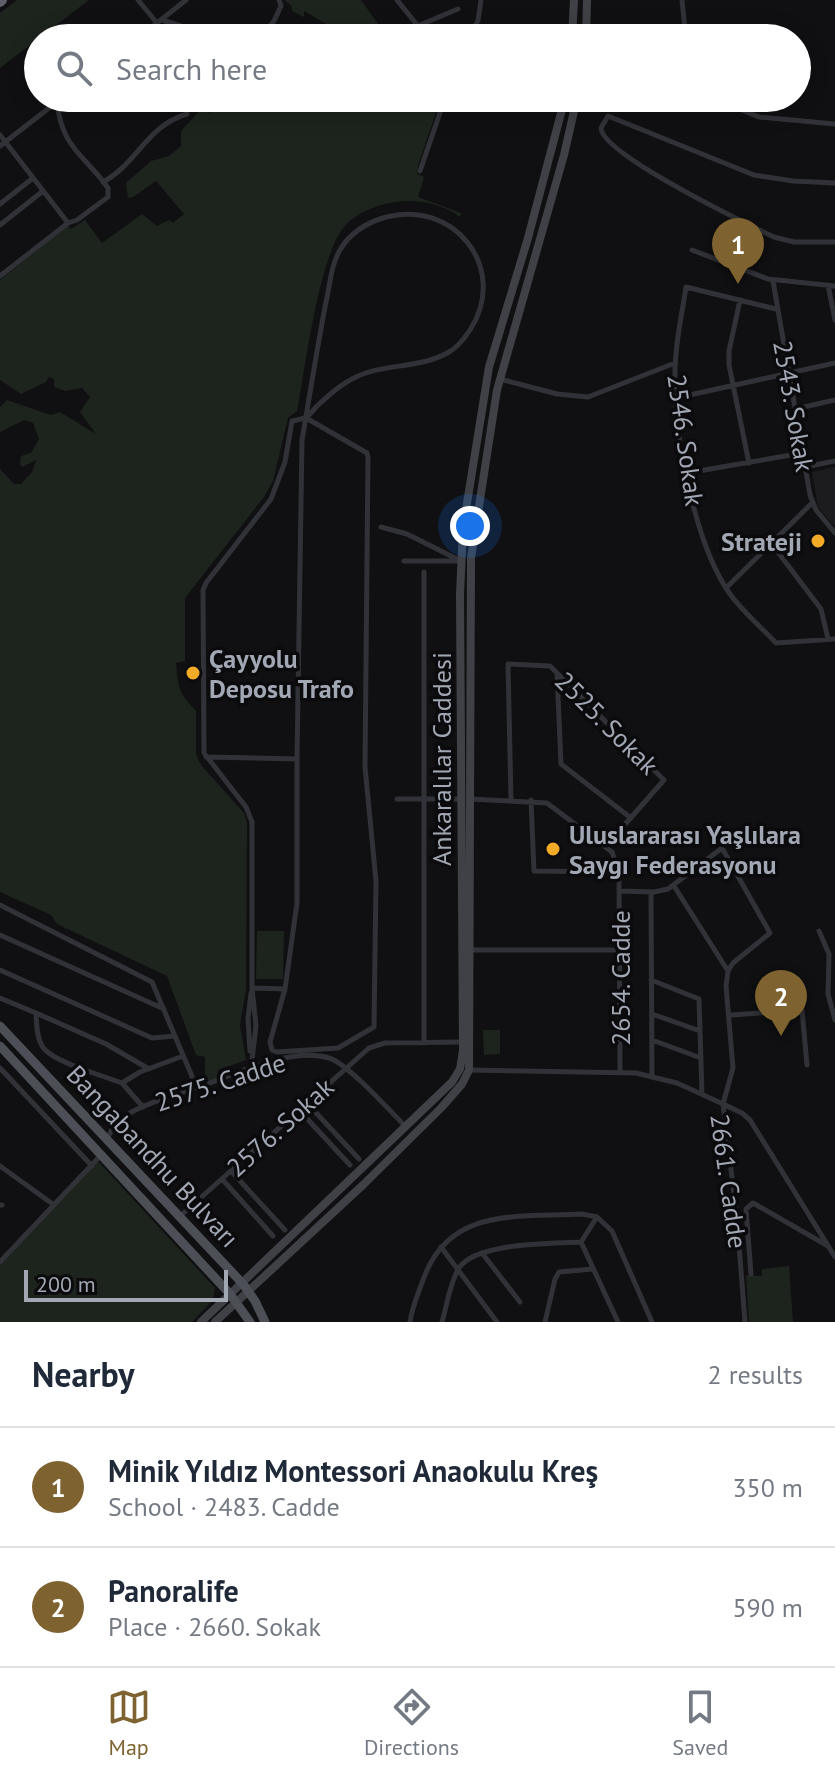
<!DOCTYPE html>
<html lang="en">
<head>
<meta charset="utf-8">
<style>
	body { margin:0; font-family:"PT Sans",sans-serif; background:#f6f6f7; color:#1f2937 }
	.scale { position:absolute; left:24px; bottom:20px; width:204px; box-sizing:border-box; padding-left:8px; border:4px solid #a1a7b3; border-top:0; font-size:22px; line-height:28px; white-space:nowrap; color:#a1a7b3; -webkit-text-stroke:6px #0b0b0d; paint-order:stroke }
	.you { position:absolute; left:470px; top:526px; width:28px; height:28px; margin:-20px; border:6px solid #fff; border-radius:50%; background:#1a73e8; box-shadow:0 0 0 12px #1a73e833 }
	.badge { display:grid; place-items:center; width:52px; height:52px; border-radius:50%; background:#7e6330; color:#fff; font-size:26px; font-weight:700 }
	.pin { position:absolute; translate:-50% -66px; filter:drop-shadow(0 2px 4px #0008) }
	.pin::after { content:''; position:absolute; top:42px; width:28px; height:24px; background:inherit; clip-path:polygon(0 0,100% 0,50% 100%) }
	.list { margin:0; padding:0; list-style:none }
	h2 { display:flex; justify-content:space-between; align-items:center; height:104px; margin:0; padding:0 32px; font-size:34px }
	h2 small { font-size:26px; font-weight:400; color:#747a83 }
	.list li { display:grid; grid-template-columns:52px 1fr auto; gap:24px; align-items:center; box-sizing:border-box; height:120px; padding:0 32px; border-top:2px solid #e0e1e3 }
	.list b { display:block; font-size:30px; white-space:nowrap }
	.list p { margin:0; font-size:26px; white-space:nowrap; color:#747a83 }
	.list em { font-size:26px; font-style:normal; color:#747a83 }
	.icon { flex:none; width:44px; height:44px; fill:none; stroke:currentColor; stroke-width:2; stroke-linecap:round; stroke-linejoin:round }
	.map { position:relative; flex:none; width:835px; height:1322px; overflow:hidden }
	.search { position:absolute; background:#fff; box-shadow:0 4px 20px #0003; left:24px; right:24px; top:24px; height:88px; display:flex; align-items:center; gap:20px; box-sizing:border-box; padding:0 28px; border-radius:44px; color:#747a83; font-size:30px }
	.sheet { height:344px; background:#fff }
	nav { display:flex; justify-content:space-around; align-items:center; box-sizing:border-box; height:112px; border-top:2px solid #e0e1e3; background:#fff; font-size:22px; color:#747a83 }
	nav a { display:grid; justify-items:center; gap:4px }
	nav .on { color:#7e6330 }
	.map>svg:first-child { display:block }
	.built { fill:#1c1c1f }
	.green { fill:#1d241d }
	.lines { fill:none; stroke-linecap:round; stroke-linejoin:round }
	.street { stroke:#313237; stroke-width:5 }
	.secondary { stroke:#3f4147; stroke-width:8 }
	.primary { stroke:#4d4f56; stroke-width:9 }
	.highway { stroke:#5d6068; stroke-width:10 }
	.poi-dot { fill:#f3aa27; stroke:#0b0b0d; stroke-width:3 }
	.labels { text-anchor:middle; dominant-baseline:central; stroke-width:7; stroke-linejoin:round; paint-order:stroke }
	.street-label { font-size:26px; fill:#a1a7b3; stroke:#0b0b0d }
	.poi-label { font-size:26px; font-weight:bold; fill:#a1a7b3; stroke:#0b0b0d; text-anchor:start }
</style>
</head>
<body>
<div class="map">
<svg width="835" height="1322" viewBox="0 0 835 1322">
	<rect width="100%" height="100%" fill="#101012"/>
	<path class="built" d="M835 467V527L818 507 812 472Z"/>
	<path class="green" d="M17 0H89L0 68V13Z
		M284 0H361L383 31 380 38H288V30L306 27 323 32 326 24 304 11V17L292 11 291 5Z
		M269 98H289L299 112 311 98H441L418 165 417 174 424 177 418 197 461 213 460 217C441 203 417 199 395 202 377 205 357 212 345 226 319 254 305 370 297 411L288 418 273 481 264 497 185 598V661L176 663C178 688 179 693 196 711V754L201 765 244 813 247 823 246 990 240 1025 246 1060 218 1070 219 1078 205 1082V1057L196 1055 167 976 57 924 51 915 0 892V469L14 484H21L32 472 36 460 22 467 20 464 21 456 31 453 39 439 33 423 24 420 0 432V407L7 400 51 415 60 412 96 434 80 412 90 397 82 388 65 391 54 387V379L49 377 46 382 21 394 0 380V280L68 225 71 229 85 220 102 243 142 214 157 226 169 220 173 223 184 214 156 181 133 197 128 198 126 183 151 161 169 156 181 146V131L202 108H208L209 113 230 105H246L249 101 265 103Z
		M257 931H284L283 979H256Z
		M483 1030H500V1054L484 1055Z
		M97 1160 215 1288 213 1300 192 1322H0V1262Z
		M789 1266 793 1322H749L746 1275 762 1276V1269Z"/>
	<g class="lines">
		<path class="street" d="M138 0 157 23
			M397 0 418 26
			M682 0 686 38
			M162 20 219 38
			M138 38 186 0
			M260 38 274 21 281 6 279 0
			M389 38 458 9
			M467 38 478 21 481 0
			M712 98 759 117 835 124
			M0 135 68 223
			M0 146 62 98
			M420 171 445 98
			M103 182C138 163 146 126 187 114
			M835 183 793 181 754 175 608 116 601 128C602 154 745 223 774 237L794 242H835
			M0 204 33 178
			M0 225 43 191
			M692 250 768 279 835 286
			M0 276 68 223 77 220 108 197V188C84 154 62 149 57 102
			M773 281 810 495 816 510 835 533
			M828 285 835 320
			M740 300 729 351V365L749 463
			M776 309 686 287C682 315 675 343 675 372 673 432 695 545 730 594 743 612 761 627 776 643L835 639
			M500 379 557 394 588 397 675 363
			M676 398 835 363
			M795 409 835 400
			M805 467 835 461
			M687 473 803 453
			M381 527 407 534 461 561
			M771 543 821 609 828 639
			M404 561H460
			M726 588 812 503
			M557 673 561 764 631 818
			M206 757 297 759V903L285 989
			M297 759 302 440C310 394 317 348 326 302 330 285 331 265 340 250 349 234 366 223 383 218 453 197 510 268 470 330 464 339 458 347 449 352 420 369 385 363 356 377 341 384 329 395 317 406 313 410 309 417 304 418 300 420 296 420 292 421L285 462 271 499 206 583 203 590 204 753 246 807 252 822V988L285 989 270 1042 272 1050 277 1052 338 1048 374 1027 376 881 365 767 368 458 367 453 306 418
			M397 799H460
			M470 799 547 803 612 852 619 872 620 1072
			M511 800 508 664 550 666 664 780 606 846
			M531 800 534 871 619 872
			M674 886 728 971
			M619 891 654 892 668 889 722 848 770 933 733 963 728 971 726 986 733 1068 723 1104 742 1113 750 1120 835 1257
			M651 892 652 1076
			M0 905 152 982 197 1088
			M819 931 829 954 828 994 835 1020
			M0 935 164 1009
			M471 950H619
			M0 970 152 1038 175 1036
			M651 980 699 999 702 1094
			M0 998 36 1013C37 1051 43 1052 76 1067V1075L115 1124
			M36 1013 106 1044 149 1069
			M652 1014 700 1031
			M731 1015 802 1010 807 1065
			M652 1040 701 1058
			M424 1043V572
			M250 1051 248 1019 251 993
			M76 1067 122 1083
			M0 1068 92 1166
			M251 1069 256 1026 252 988
			M469 1070 636 1073 677 1083 723 1104 737 1219 745 1322
			M307 1103 359 1159
			M143 1107 122 1083 140 1072 183 1056
			M299 1110 350 1165
			M107 1140C111 1130 115 1122 125 1116 145 1103 171 1097 193 1089 230 1077 290 1046 329 1058 347 1063 390 1111 406 1127
			M0 1166 54 1205
			M231 1171 285 1230
			M222 1179 273 1236
			M0 1205H2
			M179 1217 369 1048 385 1043 463 1042
			M581 1242 618 1322
			M581 1242 597 1217
			M441 1247 497 1322
			M482 1253 520 1302
			M0 1262 101 1155
			M751 1274 746 1209 753 1203 828 1246
			M410 1322C412 1307 418 1294 423 1280 449 1206 517 1218 582 1214L597 1217 612 1231 652 1322
			M442 1322C447 1305 450 1282 459 1268 476 1242 552 1244 581 1242
			M545 1322 555 1279 559 1272 593 1269"/>
		<path class="secondary" d="M572 38 574 0
			M586 38 587 0
			M201 1322 452 1082 460 1069 463 1050 460 594 463 528 489 367 528 238 565 98
			M215 1322 364 1184 441 1108 462 1084 469 1070 471 558 497 390 564 155 577 98"/>
		<path class="primary" d="M0 1026 243 1284 255 1301 265 1322
			M0 1046 230 1294 250 1322"/>
		<path class="highway" d="M0 2 2 0"/>
	</g>
	<g class="poi-dot">
		<circle cx="818" cy="541" r="8"/>
		<circle cx="193" cy="673" r="8"/>
		<circle cx="553" cy="849" r="8"/>
	</g>
	<g class="labels">
		<g class="street-label">
			<text transform="translate(794 406) rotate(80)">2543. Sokak</text>
			<text transform="translate(686 440) rotate(82)">2546. Sokak</text>
			<text transform="translate(607 723) rotate(45)">2525. Sokak</text>
			<text transform="translate(441 759) rotate(-90)">Ankaralılar Caddesi</text>
			<text transform="translate(620 978) rotate(-90)">2654. Cadde</text>
			<text transform="translate(220 1082) rotate(-18)">2575. Cadde</text>
			<text transform="translate(280 1127) rotate(-42)">2576. Sokak</text>
			<text transform="translate(153 1156) rotate(47)">Bangabandhu Bulvarı</text>
			<text transform="translate(729 1181) rotate(82)">2661. Cadde</text>
		</g>
		<g class="poi-label">
			<text x="802" y="541" text-anchor="end">Strateji</text>
			<text x="209" y="658">Çayyolu<tspan x="209" dy="30">Deposu Trafo</tspan></text>
			<text x="569" y="834">Uluslararası Yaşlılara<tspan x="569" dy="30">Saygı Federasyonu</tspan></text>
		</g>
	</g>
</svg>
<div class="scale">200 m</div>
<div class="you"></div>
<div class="pin badge" style="left:738px;top:284px">1</div>
<div class="pin badge" style="left:781px;top:1036px">2</div>
<div class="search"><svg class="icon" aria-label="search" viewBox="0 0 24 24"><circle cx="10" cy="10" r="6"/><path d="M15 15l6 6"/></svg>Search here</div>
</div>
<section class="sheet">
<h2>Nearby<small>2 results</small></h2>
<ul class="list">
<li><span class="badge">1</span><div><b>Minik Yıldız Montessori Anaokulu Kreş</b><p>School · 2483. Cadde</p></div><em>350 m</em></li>
<li><span class="badge">2</span><div><b>Panoralife</b><p>Place · 2660. Sokak</p></div><em>590 m</em></li>
</ul>
</section>
<nav>
<a class="on"><svg class="icon" aria-label="map" viewBox="0 0 24 24"><path d="M3 6l6-2 6 2 6-2v14l-6 2-6-2-6 2zM9 4v14M15 6v14"/></svg>Map</a>
<a><svg class="icon" aria-label="directions" viewBox="0 0 24 24"><path d="M12 3l9 9-9 9-9-9zM9 14v-3h6M13 9l2 2-2 2"/></svg>Directions</a>
<a><svg class="icon" aria-label="saved" viewBox="0 0 24 24"><path d="M7 4h10v16l-5-4-5 4z"/></svg>Saved</a>
</nav>
</body>
</html>
